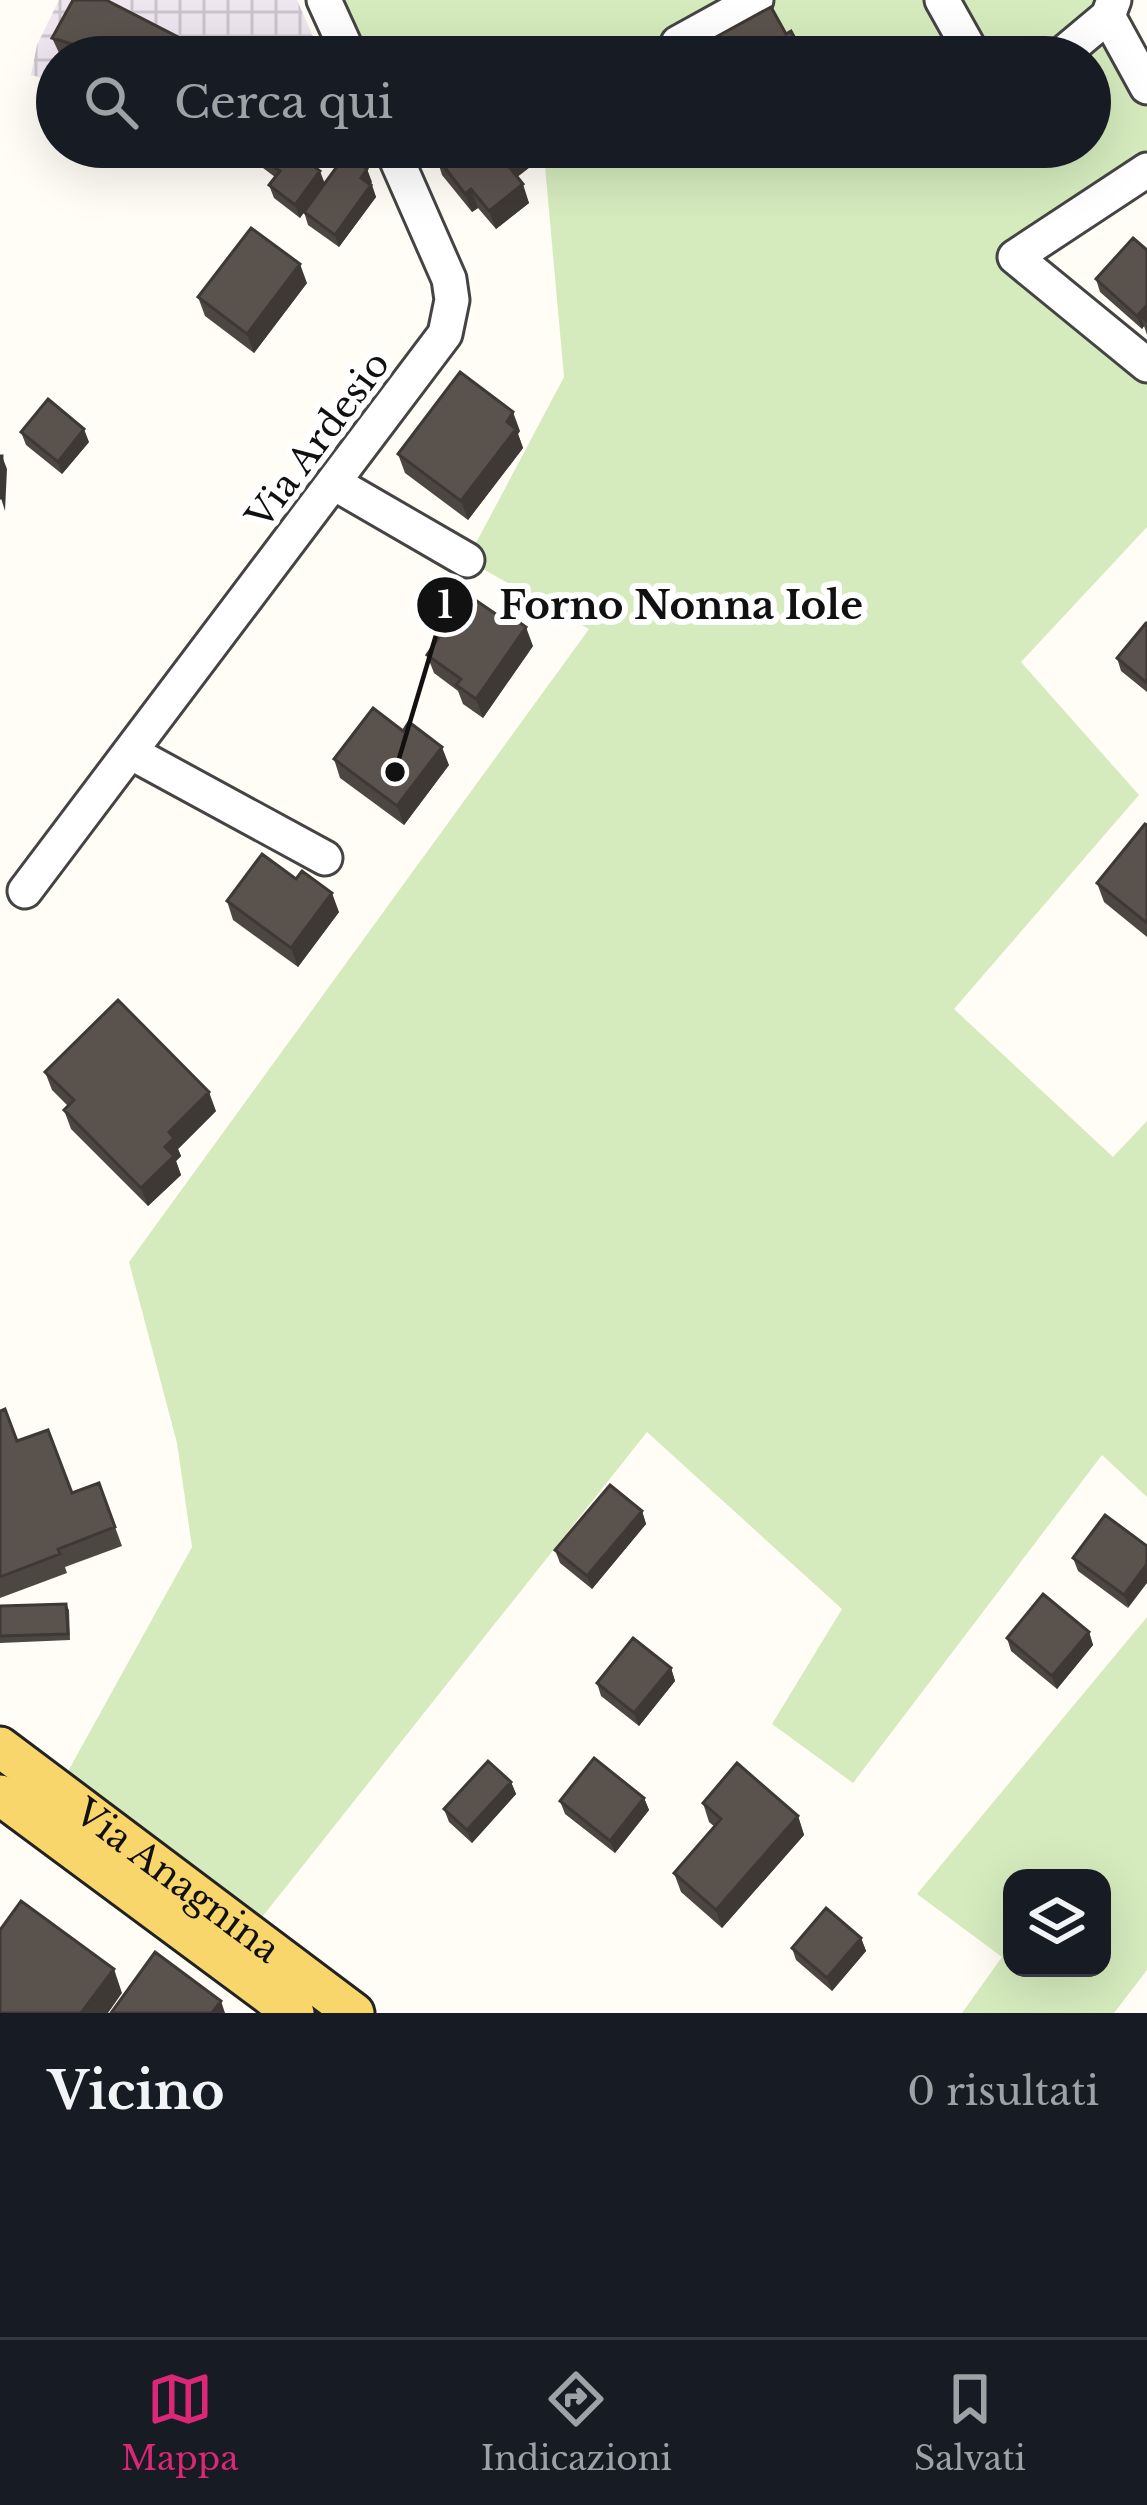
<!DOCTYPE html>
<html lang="it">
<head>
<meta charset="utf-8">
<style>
	body { margin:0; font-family:"Libre Baskerville",serif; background:#242831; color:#f1f3f6 }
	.controls { position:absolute; right:36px; bottom:36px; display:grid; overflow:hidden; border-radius:24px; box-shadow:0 12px 48px #0002 }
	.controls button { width:108px; height:108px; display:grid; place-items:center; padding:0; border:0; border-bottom:3px solid #363941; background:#171b24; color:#f1f3f6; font:60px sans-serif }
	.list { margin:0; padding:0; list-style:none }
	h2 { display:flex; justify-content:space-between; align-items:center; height:156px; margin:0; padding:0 48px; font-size:51px }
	h2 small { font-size:39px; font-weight:400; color:#9ea1a6 }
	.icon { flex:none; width:66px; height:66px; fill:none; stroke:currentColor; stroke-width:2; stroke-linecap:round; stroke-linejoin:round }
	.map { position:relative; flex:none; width:1147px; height:2013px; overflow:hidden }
	.search { position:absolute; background:#171b24; box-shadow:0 12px 48px #0002; left:36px; right:36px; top:36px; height:132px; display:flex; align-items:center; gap:30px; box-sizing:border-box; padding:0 42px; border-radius:66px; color:#9ea1a6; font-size:45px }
	.sheet { height:324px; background:#171b24 }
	nav { display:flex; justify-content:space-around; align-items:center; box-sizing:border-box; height:168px; border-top:3px solid #363941; background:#171b24; font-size:33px; color:#9ea1a6 }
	nav a { display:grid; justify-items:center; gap:6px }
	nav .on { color:#db2777 }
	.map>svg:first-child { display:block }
	.industrial { fill:url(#industrial-grid) }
	.grass { fill:#d5ebbd; fill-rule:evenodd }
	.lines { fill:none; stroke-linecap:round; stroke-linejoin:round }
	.minor-casing { stroke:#444; stroke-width:39 }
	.major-casing { stroke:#222; stroke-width:45 }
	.minor { stroke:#fff; stroke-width:33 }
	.major { stroke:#f9d66b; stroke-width:39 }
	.wall { fill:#4d4742 }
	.shaded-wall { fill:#3f3936 }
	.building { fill:#5a524d; stroke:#3f3936; stroke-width:3 }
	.labels { text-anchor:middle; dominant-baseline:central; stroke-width:12; stroke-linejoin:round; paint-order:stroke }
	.street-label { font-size:36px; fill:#111; stroke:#fff }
	.leader { fill:none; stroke:#111; stroke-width:4.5 }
	.callout-dot { fill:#111; stroke:#fff; stroke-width:4.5 }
	.mark-label { font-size:36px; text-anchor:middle; font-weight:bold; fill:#fff }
	.callout-label { font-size:39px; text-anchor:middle; font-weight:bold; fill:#111; stroke:#fff; stroke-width:12; stroke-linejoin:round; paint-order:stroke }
</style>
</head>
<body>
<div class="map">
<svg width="1147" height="2013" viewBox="0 0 1147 2013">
	<defs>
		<pattern id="industrial-grid" width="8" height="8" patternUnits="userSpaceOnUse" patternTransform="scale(3)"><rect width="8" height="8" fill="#eee6ef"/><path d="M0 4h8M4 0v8" fill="none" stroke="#cbc4cc"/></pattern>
	</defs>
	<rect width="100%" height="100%" fill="#fffdf5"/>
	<path class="industrial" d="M59 0H297L322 57H57V82L31 75 37 45Z"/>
	<path class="grass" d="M324 0H1115L1147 87V170L1016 257 1147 365V527L1021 662 1139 795 954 1009 1113 1157 1147 1121V1497L1102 1455 853 1783 772 1724 842 1609 647 1432 247 1936 56 1793 192 1547 177 1443 129 1262 589 629 467 560 564 377 545 166 537 147H1090V57H350Z
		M1147 1617V1970L1114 2013H962L1002 1957 917 1894ZM1012 1878H1102V1968H1012Z"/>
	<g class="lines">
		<g class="minor-casing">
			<path id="minor" d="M324 0 350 57
				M942 0 974 57
				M1114 0 1108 16 1147 87
				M678 43 756 0
				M1059 57 1108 16
				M1147 170 1015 257 1147 365
				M334 483 467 560
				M132 753 325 858
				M25 891 445 334 452 300 449 279 391 147"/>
		</g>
		<g class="major-casing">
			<g id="major">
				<path id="s1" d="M0 1747 354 2013"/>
				<path d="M0 1795 294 2013"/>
			</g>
		</g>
		<use href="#minor" class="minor"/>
		<use href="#major" class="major"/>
	</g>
	<path class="wall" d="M52 38 213 55 214 57H61Z
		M430 147H522L530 167 517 177 529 203 496 229 478 208 472 212 442 175 436 156Z
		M259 155 325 183 367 169 376 197 339 247 308 225 304 212 300 218 274 198 269 185 275 177 263 168Z
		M1147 250V335L1144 326 1142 329 1100 292 1096 279Z
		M307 283 254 353 205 316 198 297Z
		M520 431 518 434 523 448 468 520 405 473 398 454Z
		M21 432 89 442 62 474 26 445Z
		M1147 623V692L1121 671 1117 658Z
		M533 646 483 718 463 704 458 691 434 673 427 655Z
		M403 731 449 765 404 825 340 778 334 759Z
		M1147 825V937L1104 902 1097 883Z
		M227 901 339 912 298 967 233 920Z
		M45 1072 216 1111 178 1149 181 1156 176 1161 181 1175 148 1206 71 1129 64 1110 68 1106 52 1090Z
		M0 1411 17 1441 72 1493 99 1483 122 1546 65 1567 67 1573 0 1598Z
		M642 1511 646 1524 592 1589 560 1563 555 1550Z
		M1105 1515 1128 1608 1078 1571 1073 1558Z
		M66 1604 69 1610 70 1640 0 1643V1606Z
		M1089 1632 1093 1645 1057 1689 1011 1651 1007 1638Z
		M671 1668 675 1681 639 1726 601 1696 597 1683Z
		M511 1782 516 1794 472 1843 449 1822 444 1809Z
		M644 1798 649 1810 615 1853 565 1814 560 1801Z
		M703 1803 798 1816 804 1835 722 1928 681 1892 674 1873 715 1827 709 1822Z
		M861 1938 866 1951 832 1991 796 1960 792 1948Z"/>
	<path class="shaded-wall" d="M523 148 530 167 512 181 505 162Z
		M367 169 372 182 366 190 361 178Z
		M320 171 325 184 300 218 295 205Z
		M523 184 529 203 496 229 489 211Z
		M371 185 376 197 339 247 335 235Z
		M471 189 478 208 472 212 465 194Z
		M300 264 307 283 254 353 247 334Z
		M1147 305V323L1141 318 1144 326 1142 329 1137 316Z
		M513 412 520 431 518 434 523 448 468 520 461 501Z
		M84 429 89 442 62 474 58 462Z
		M2 456 7 469 5 511 1 498Z
		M526 627 533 646 483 718 476 699Z
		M442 747 449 765 404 825 397 806Z
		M332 893 339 912 298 967 291 948Z
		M209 1092 216 1111 178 1149 181 1156 176 1161 181 1175 148 1206 141 1188 165 1147 169 1132Z
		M642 1511 646 1524 592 1589 587 1576Z
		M1147 1564V1583L1128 1608 1124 1595Z
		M1089 1632 1093 1645 1057 1689 1052 1676Z
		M671 1668 675 1681 639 1726 634 1713Z
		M511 1782 516 1794 472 1843 467 1830Z
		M644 1798 649 1810 615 1853 610 1841Z
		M798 1816 804 1835 722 1928 716 1910Z
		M861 1938 866 1951 832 1991 827 1978Z
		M114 1969 122 1993 108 2013H81Z
		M221 2001 225 2013H212Z"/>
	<path class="building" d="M73 0H106L213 55 212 57H114L52 38Z
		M771 7 786 34 791 31 805 57H727L716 37Z
		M265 147H288L320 171 295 205 269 185 280 171 259 155Z
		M438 147H522L523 148 505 162 523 184 489 211 471 189 465 194 436 156 441 152Z
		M346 154 367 169 361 178 371 185 335 235 304 212Z
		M251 228 300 264 247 334 198 297Z
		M1133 238 1147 250V305L1137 316 1096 279Z
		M460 372 513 412 507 422 516 429 461 501 398 454Z
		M48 399 84 429 58 462 21 432Z
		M0 456H2L1 498H0Z
		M468 595 506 621 509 615 526 627 476 699 456 685 461 679 427 655Z
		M1146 623H1147V683L1117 658Z
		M373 708 403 731 409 722 442 747 397 806 334 759Z
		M1145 824 1147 825V923L1097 883Z
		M262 854 296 879 302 871 332 893 291 948 227 901Z
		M118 1000 209 1092 169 1132 174 1138 165 1147 174 1156 141 1188 64 1110 74 1100 45 1072Z
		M5 1409 17 1441 48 1430 72 1493 99 1483 115 1527 58 1549 60 1554 0 1577V1411Z
		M610 1485 642 1511 587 1576 555 1550Z
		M1105 1515 1147 1546V1564L1124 1595 1073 1558Z
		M1043 1594 1089 1632 1052 1676 1007 1638Z
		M66 1604 68 1634 0 1636V1606Z
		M633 1638 671 1668 634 1713 597 1683Z
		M594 1758 644 1798 610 1841 560 1801Z
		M488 1761 511 1782 467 1830 444 1809Z
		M737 1763 798 1816 716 1910 674 1873 721 1819 703 1803Z
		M21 1901 114 1969 81 2013H0V1930Z
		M826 1908 861 1938 827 1978 792 1948Z
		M155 1952 221 2001 212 2013H111Z"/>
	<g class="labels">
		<g class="street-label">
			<text transform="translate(318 440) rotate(-53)">Via Ardesio</text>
			<text stroke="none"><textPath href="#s1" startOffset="222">Via Anagnina</textPath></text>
		</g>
	</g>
	<path class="leader" d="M395 772L445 605"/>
	<g class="callout-dot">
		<circle cx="395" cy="772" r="12"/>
		<circle cx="445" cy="605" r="30"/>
	</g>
	<g class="mark-label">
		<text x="445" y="618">1</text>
	</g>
	<g class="callout-label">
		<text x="681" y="619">Forno Nonna Iole</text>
	</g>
</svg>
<div class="controls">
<button><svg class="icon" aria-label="layers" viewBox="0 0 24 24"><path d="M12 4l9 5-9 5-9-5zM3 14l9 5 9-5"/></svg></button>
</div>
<div class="search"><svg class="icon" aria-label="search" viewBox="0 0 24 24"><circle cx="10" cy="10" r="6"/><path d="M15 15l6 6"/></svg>Cerca qui</div>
</div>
<section class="sheet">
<h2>Vicino<small>0 risultati</small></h2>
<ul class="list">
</ul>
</section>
<nav>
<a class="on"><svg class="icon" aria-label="map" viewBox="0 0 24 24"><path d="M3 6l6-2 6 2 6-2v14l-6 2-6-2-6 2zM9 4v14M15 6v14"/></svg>Mappa</a>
<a><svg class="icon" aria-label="directions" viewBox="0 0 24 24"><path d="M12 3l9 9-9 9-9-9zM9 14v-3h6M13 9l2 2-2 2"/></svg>Indicazioni</a>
<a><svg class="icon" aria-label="saved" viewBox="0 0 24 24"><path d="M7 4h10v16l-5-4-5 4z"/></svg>Salvati</a>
</nav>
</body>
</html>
